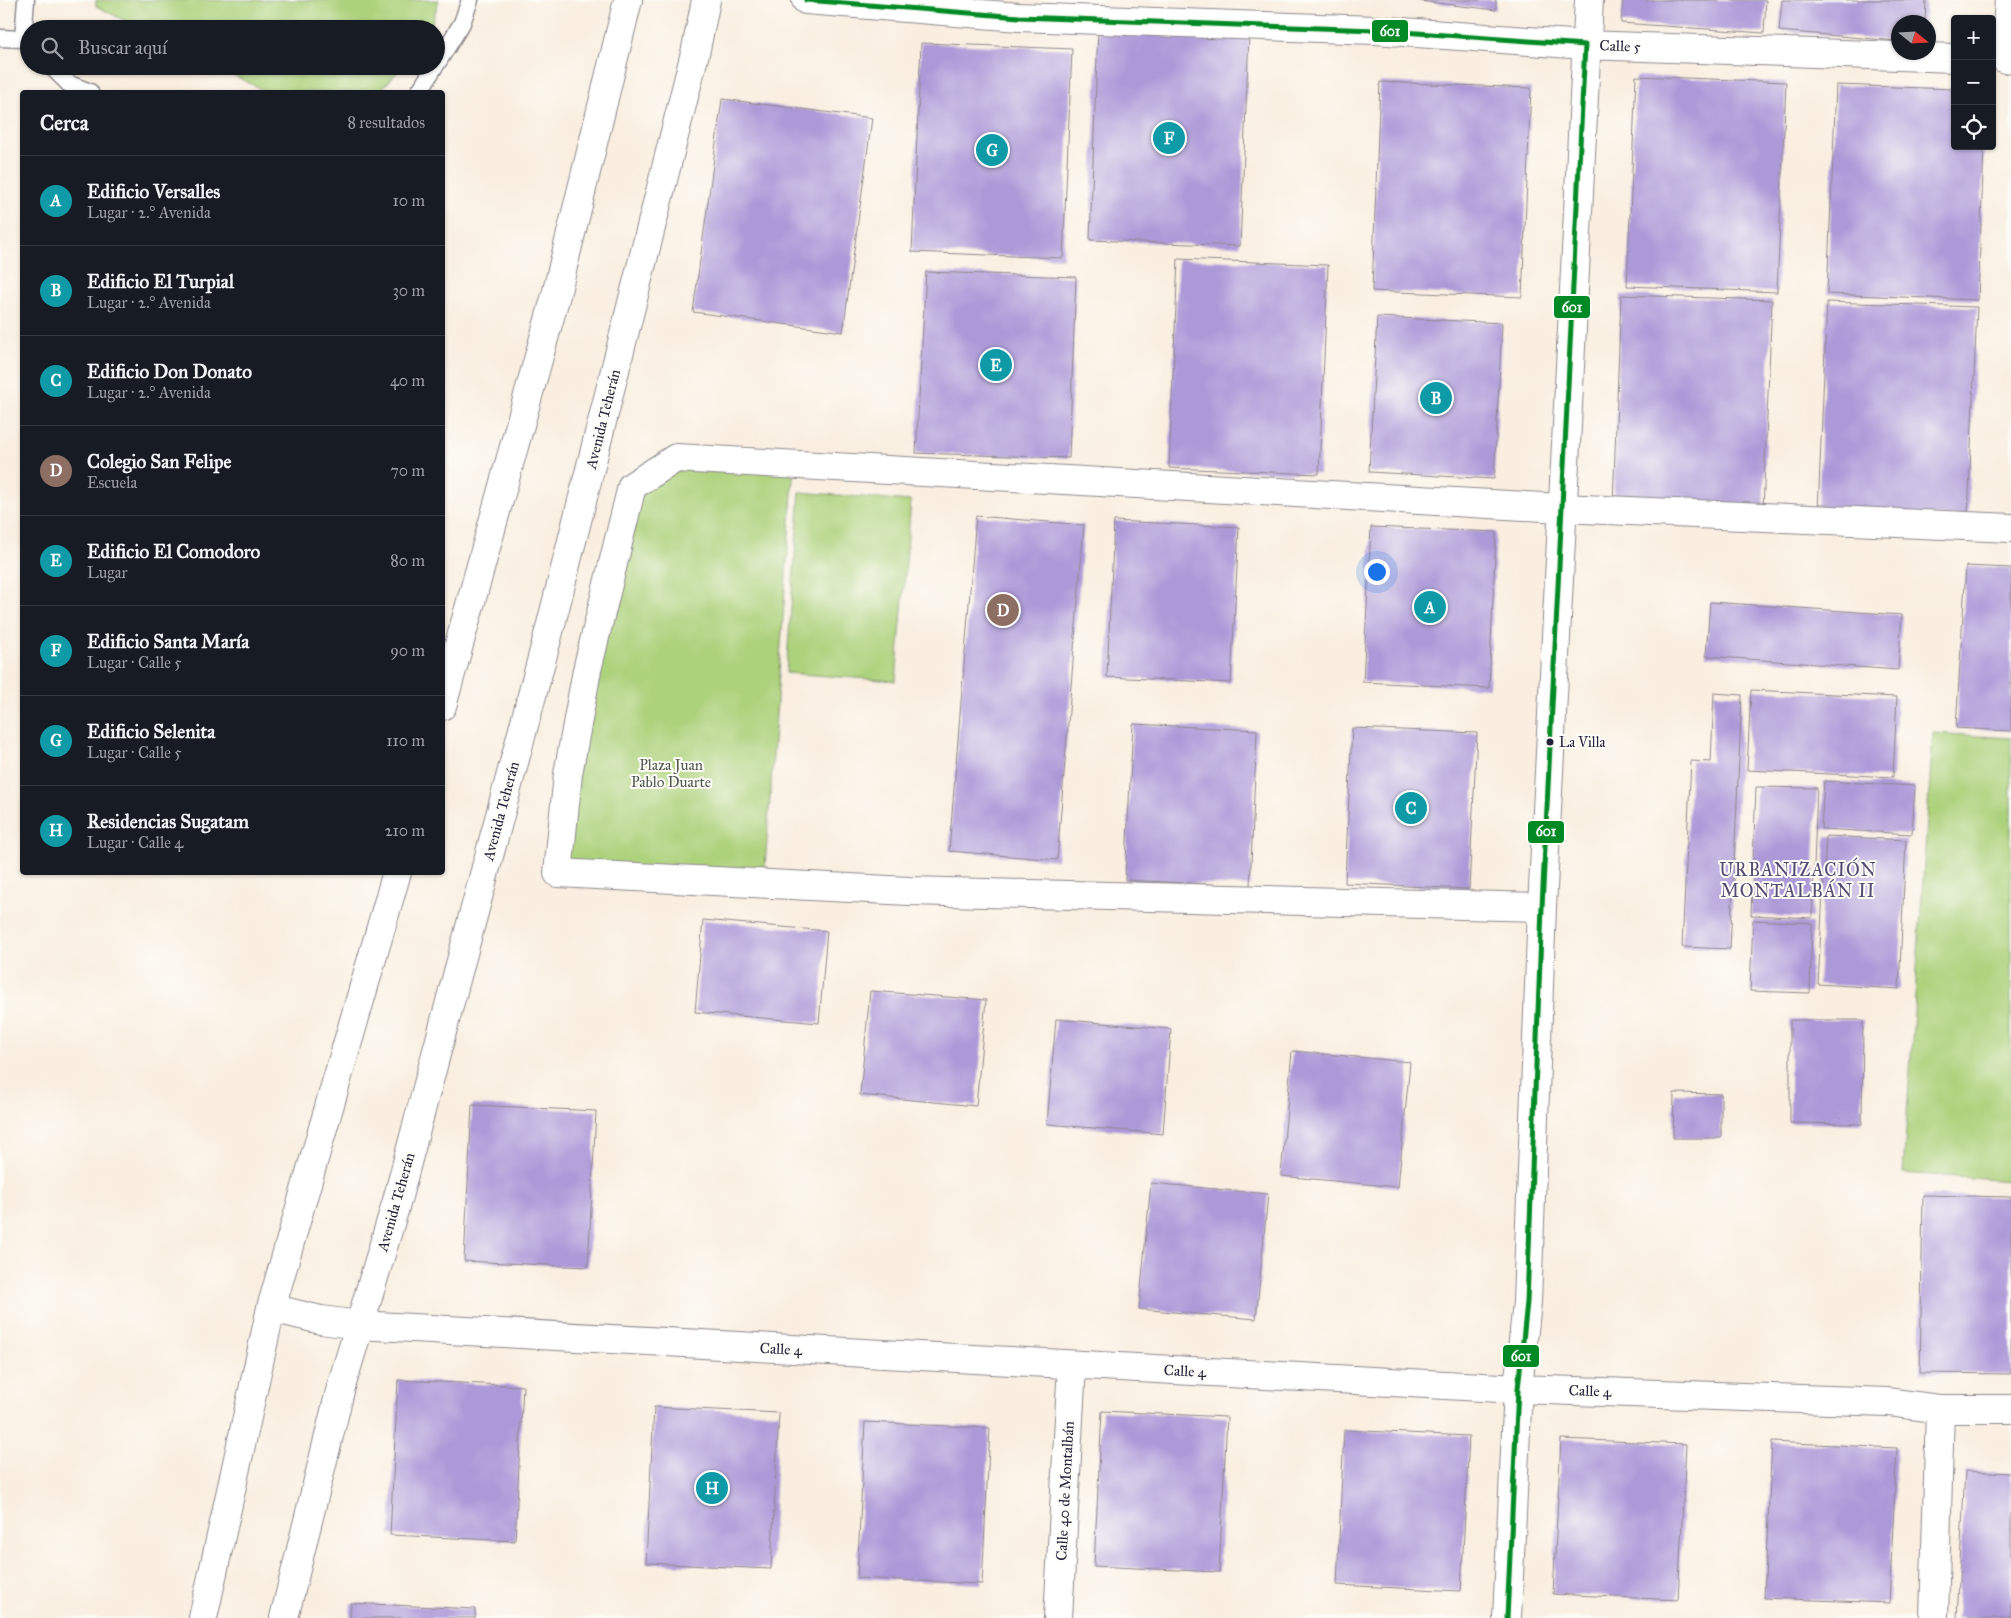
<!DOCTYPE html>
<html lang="es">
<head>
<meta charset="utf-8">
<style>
	body { margin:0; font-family:"IM FELL Great Primer",serif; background:#20242c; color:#f1f3f6 }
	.controls { position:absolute; right:15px; top:15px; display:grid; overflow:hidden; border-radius:5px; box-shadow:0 1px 4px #0004 }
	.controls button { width:45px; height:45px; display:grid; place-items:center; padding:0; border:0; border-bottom:1px solid #363941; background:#171b24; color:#f1f3f6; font:25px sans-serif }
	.compass { position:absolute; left:1891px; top:15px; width:45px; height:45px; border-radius:50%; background:#171b24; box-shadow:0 1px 4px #0004; rotate:108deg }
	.you { position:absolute; left:1376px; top:571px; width:18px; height:18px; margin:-12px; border:4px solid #fff; border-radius:50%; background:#1a73e8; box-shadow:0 0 0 8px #1a73e833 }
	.badge { display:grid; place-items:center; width:32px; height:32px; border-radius:50%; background:#b45309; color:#fff; font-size:16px; font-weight:700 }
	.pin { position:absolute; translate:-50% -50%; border:2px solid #fff; box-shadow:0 1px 5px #0006 }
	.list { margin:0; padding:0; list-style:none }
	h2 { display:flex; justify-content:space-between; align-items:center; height:65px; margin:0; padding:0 20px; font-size:21px }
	h2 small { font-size:16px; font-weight:400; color:#9ea1a6 }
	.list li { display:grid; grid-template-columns:32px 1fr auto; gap:15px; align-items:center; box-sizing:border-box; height:90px; padding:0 20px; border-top:1px solid #363941 }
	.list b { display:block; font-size:19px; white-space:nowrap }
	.list p { margin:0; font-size:16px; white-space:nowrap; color:#9ea1a6 }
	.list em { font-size:16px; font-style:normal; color:#9ea1a6 }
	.icon { flex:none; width:28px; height:28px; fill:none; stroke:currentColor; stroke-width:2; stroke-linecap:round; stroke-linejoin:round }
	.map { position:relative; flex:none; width:2011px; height:1618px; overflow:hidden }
	.search { position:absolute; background:#171b24; box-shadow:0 1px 4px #0004; left:20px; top:20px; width:425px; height:55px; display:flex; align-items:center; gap:12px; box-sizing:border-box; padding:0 18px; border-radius:28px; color:#9ea1a6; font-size:19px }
	.panel { position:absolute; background:#171b24; box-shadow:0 1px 4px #0004; left:20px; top:90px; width:425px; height:785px; border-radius:5px }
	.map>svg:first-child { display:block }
	.green { fill:#add27c; stroke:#687a5c }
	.building { fill:#ac99d8 }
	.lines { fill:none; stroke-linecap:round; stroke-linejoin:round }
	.lane-casing { stroke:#8e888d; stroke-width:19 }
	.street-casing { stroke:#8e888d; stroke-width:30 }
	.secondary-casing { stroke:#8e888d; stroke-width:30 }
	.lane { stroke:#fff; stroke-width:16 }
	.street { stroke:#fff; stroke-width:28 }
	.secondary { stroke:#fff; stroke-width:28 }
	.bus-1-casing { stroke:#fdfcf7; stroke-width:9 }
	.bus-1 { stroke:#008a26; stroke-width:5 }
	.bus-dot { fill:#22223b; stroke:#fdfcf7; stroke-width:2 }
	.labels { text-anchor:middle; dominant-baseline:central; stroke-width:4; stroke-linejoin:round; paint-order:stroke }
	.bus-label { font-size:14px; fill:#22223b; stroke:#fdfcf7; text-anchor:start }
	.street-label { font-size:15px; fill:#22223b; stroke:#fdfcf7 }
	.park-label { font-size:15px; fill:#4c574e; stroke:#fdfcf7 }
	.quarter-label { font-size:18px; letter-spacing:1px; fill:#524c72; stroke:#fdfcf7 }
	.line-badge { stroke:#fdfcf7; stroke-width:2 }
	.badge-label { font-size:14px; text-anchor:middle; font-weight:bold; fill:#fff }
</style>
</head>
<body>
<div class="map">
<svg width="2011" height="1618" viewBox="0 0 2011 1618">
	<rect width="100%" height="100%" fill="#fdfcf7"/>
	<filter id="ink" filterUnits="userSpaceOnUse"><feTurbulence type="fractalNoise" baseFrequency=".02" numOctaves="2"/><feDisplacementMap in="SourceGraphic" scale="10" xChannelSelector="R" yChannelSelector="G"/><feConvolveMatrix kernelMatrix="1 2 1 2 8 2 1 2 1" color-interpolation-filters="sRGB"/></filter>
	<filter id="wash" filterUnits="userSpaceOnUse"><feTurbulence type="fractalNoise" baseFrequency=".0096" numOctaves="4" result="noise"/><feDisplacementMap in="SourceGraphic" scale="20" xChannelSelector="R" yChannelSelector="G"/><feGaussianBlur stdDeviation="1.12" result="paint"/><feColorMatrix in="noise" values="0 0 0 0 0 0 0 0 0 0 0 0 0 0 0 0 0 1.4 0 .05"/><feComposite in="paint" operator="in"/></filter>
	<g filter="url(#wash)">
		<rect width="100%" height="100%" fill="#f9eedf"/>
		<path class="green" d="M96 0H439L430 29H141L96 6Z
			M215 66H403L380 91 376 92H267Z
			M676 458 794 465 764 881 558 873 632 486Z
			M800 492 911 501 896 681 786 673Z
			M1933 733 2011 738V1181L1903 1173Z"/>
		<g id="blocks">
			<path class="building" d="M1419 0H1496V10L1419 1Z
				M1623 0H1766L1764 33 1621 23Z
				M1782 0H1926L1925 22H1898V41L1779 31Z
				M1098 30 1249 36 1240 246 1090 240Z
				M921 43 1072 49 1063 258 912 252Z
				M1636 76 1786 82 1777 292 1627 286Z
				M1380 82 1531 88 1522 297 1372 291Z
				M1836 85 1955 89V146H1984L1978 300 1827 294Z
				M722 99 872 118 843 332 693 312Z
				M1178 259 1328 265 1319 474 1169 468Z
				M926 272 1076 277 1069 458 916 453Z
				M1621 295 1772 300 1763 510 1613 504Z
				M1827 302 1977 307 1968 517 1818 511Z
				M1377 317 1502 323 1494 479 1369 472Z
				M976 516 1084 525 1057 860 949 851Z
				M1114 521 1239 527 1231 683 1107 677Z
				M1371 527 1496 532 1489 688 1363 682Z
				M1966 566 2011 568V731L1956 728Z
				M1710 602 1902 615 1898 670 1706 656Z
				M1751 690 1897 697 1893 777 1747 770Z
				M1714 693 1742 695 1730 949 1682 947 1691 761 1711 762Z
				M1133 724 1257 730 1250 886 1125 880Z
				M1352 728 1477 733 1469 889 1345 883Z
				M1824 781 1915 786 1912 834 1821 829Z
				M1756 787 1817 788 1812 918 1751 915Z
				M1826 836 1906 840 1899 989 1818 984Z
				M703 920 827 931 819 1023 695 1012Z
				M1753 920 1812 923 1810 993 1750 991Z
				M870 991 986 1000 976 1106 860 1095Z
				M1056 1019 1171 1029 1163 1134 1047 1124Z
				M1790 1020H1863L1862 1124 1790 1123Z
				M1292 1051 1410 1062 1398 1187 1281 1176Z
				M1674 1093 1721 1094V1138H1673Z
				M472 1105 596 1111 588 1267 464 1261Z
				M1151 1183 1268 1194 1256 1319 1139 1309Z
				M1923 1195 2011 1197V1374L1920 1373Z
				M398 1380 523 1386 515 1541 390 1535Z
				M654 1407 779 1413 771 1569 646 1563Z
				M1102 1411 1227 1417 1219 1572 1094 1566Z
				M865 1422 990 1428 982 1584 857 1578Z
				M1344 1430 1469 1436 1461 1591 1337 1585Z
				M1561 1439 1686 1444 1678 1600 1553 1594Z
				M1772 1442 1897 1448 1889 1603 1764 1598Z
				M1965 1471 2011 1473V1618H1957Z
				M351 1603 475 1609V1618H350Z"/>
		</g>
	</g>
	<g filter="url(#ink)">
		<use href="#blocks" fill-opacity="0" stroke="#8e888d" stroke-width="1"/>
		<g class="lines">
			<g class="lane-casing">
				<path id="lane" d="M0 38 23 39 29 44
					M23 39 26 0
					M436 65 462 23 470 0
					M51 66 69 84 90 92
					M419 92 435 66"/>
			</g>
			<g class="street-casing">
				<path id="street" d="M806 0 1019 17 1375 30 1585 45 1955 58
					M2005 59 2009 0
					M1542 907 909 891 558 873 568 774 587 670 632 486 676 458 1561 508 2011 528
					M271 1308 321 1320 359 1325 1518 1389 1888 1402 1940 1409H2011
					M1058 1618 1072 1365
					M1507 1618 1518 1389 1527 1302 1542 907 1589 0
					M1934 1618 1940 1409"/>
			</g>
			<g class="secondary-casing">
				<path id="secondary" d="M442 706 556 295 628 0
					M203 1618 271 1308 397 872
					M284 1618 341 1387 396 1204 550 628 696 49 706 0"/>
			</g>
			<use href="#lane" class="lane"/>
			<use href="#street" class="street"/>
			<use href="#secondary" class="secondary"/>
			<g class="bus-1-casing">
				<path id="bus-1" d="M806 0 1019 17 1375 30 1585 45
					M1507 1618 1518 1389 1527 1302 1542 907 1585 45"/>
			</g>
			<use href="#bus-1" class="bus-1"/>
		</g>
	</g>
	<circle class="bus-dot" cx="1550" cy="742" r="4.5"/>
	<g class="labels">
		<g class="bus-label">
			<text x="1559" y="742">La Villa</text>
		</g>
		<g class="street-label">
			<text transform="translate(1620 46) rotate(2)">Calle 5</text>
			<text transform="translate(603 419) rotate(-76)">Avenida Teherán</text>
			<text transform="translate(501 811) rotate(-75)">Avenida Teherán</text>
			<text transform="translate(396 1202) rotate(-74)">Avenida Teherán</text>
			<text transform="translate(781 1349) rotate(3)">Calle 4</text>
			<text transform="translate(1185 1371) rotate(3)">Calle 4</text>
			<text transform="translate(1590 1391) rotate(2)">Calle 4</text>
			<text transform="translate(1065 1491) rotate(-87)">Calle 40 de Montalbán</text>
		</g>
		<g class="park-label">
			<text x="671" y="765">Plaza Juan<tspan x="671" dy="17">Pablo Duarte</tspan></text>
		</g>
		<g class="quarter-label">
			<text x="1798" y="870">URBANIZACIÓN<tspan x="1798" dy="21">MONTALBÁN II</tspan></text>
		</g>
	</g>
	<g class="line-badge">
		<rect x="1371" y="19" width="38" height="24" rx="5" fill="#008a26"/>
		<rect x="1553" y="295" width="38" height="24" rx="5" fill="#008a26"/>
		<rect x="1527" y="820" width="38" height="24" rx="5" fill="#008a26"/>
		<rect x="1502" y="1344" width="38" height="24" rx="5" fill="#008a26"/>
	</g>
	<g class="badge-label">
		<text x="1390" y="36">601</text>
		<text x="1572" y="312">601</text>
		<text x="1546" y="836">601</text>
		<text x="1521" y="1361">601</text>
	</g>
</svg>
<div class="controls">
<button>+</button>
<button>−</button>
<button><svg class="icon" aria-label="locate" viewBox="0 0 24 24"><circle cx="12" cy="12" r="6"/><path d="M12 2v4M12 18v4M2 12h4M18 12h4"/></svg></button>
</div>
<svg class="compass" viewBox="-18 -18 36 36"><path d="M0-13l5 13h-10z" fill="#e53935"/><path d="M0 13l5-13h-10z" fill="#9ea1a6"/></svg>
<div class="you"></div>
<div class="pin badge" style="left:1430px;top:607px;background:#0f9aa8">A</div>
<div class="pin badge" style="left:1436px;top:398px;background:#0f9aa8">B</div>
<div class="pin badge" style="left:1411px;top:808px;background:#0f9aa8">C</div>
<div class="pin badge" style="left:1003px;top:610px;background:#8d6e63">D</div>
<div class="pin badge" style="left:996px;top:365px;background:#0f9aa8">E</div>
<div class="pin badge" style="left:1169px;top:138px;background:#0f9aa8">F</div>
<div class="pin badge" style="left:992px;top:150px;background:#0f9aa8">G</div>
<div class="pin badge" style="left:712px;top:1488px;background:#0f9aa8">H</div>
<div class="search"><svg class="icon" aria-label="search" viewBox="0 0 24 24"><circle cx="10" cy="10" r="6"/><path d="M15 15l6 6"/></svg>Buscar aquí</div>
<section class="panel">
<h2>Cerca<small>8 resultados</small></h2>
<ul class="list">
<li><span class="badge" style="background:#0f9aa8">A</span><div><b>Edificio Versalles</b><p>Lugar · 2.° Avenida</p></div><em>10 m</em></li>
<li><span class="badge" style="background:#0f9aa8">B</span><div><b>Edificio El Turpial</b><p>Lugar · 2.° Avenida</p></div><em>30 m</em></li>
<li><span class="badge" style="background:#0f9aa8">C</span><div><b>Edificio Don Donato</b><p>Lugar · 2.° Avenida</p></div><em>40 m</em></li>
<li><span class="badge" style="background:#8d6e63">D</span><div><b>Colegio San Felipe</b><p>Escuela</p></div><em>70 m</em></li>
<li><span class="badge" style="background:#0f9aa8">E</span><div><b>Edificio El Comodoro</b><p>Lugar</p></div><em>80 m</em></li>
<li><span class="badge" style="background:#0f9aa8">F</span><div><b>Edificio Santa María</b><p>Lugar · Calle 5</p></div><em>90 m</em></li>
<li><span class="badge" style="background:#0f9aa8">G</span><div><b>Edificio Selenita</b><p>Lugar · Calle 5</p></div><em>110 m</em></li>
<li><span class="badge" style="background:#0f9aa8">H</span><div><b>Residencias Sugatam</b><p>Lugar · Calle 4</p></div><em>210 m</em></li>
</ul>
</section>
</div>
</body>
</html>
